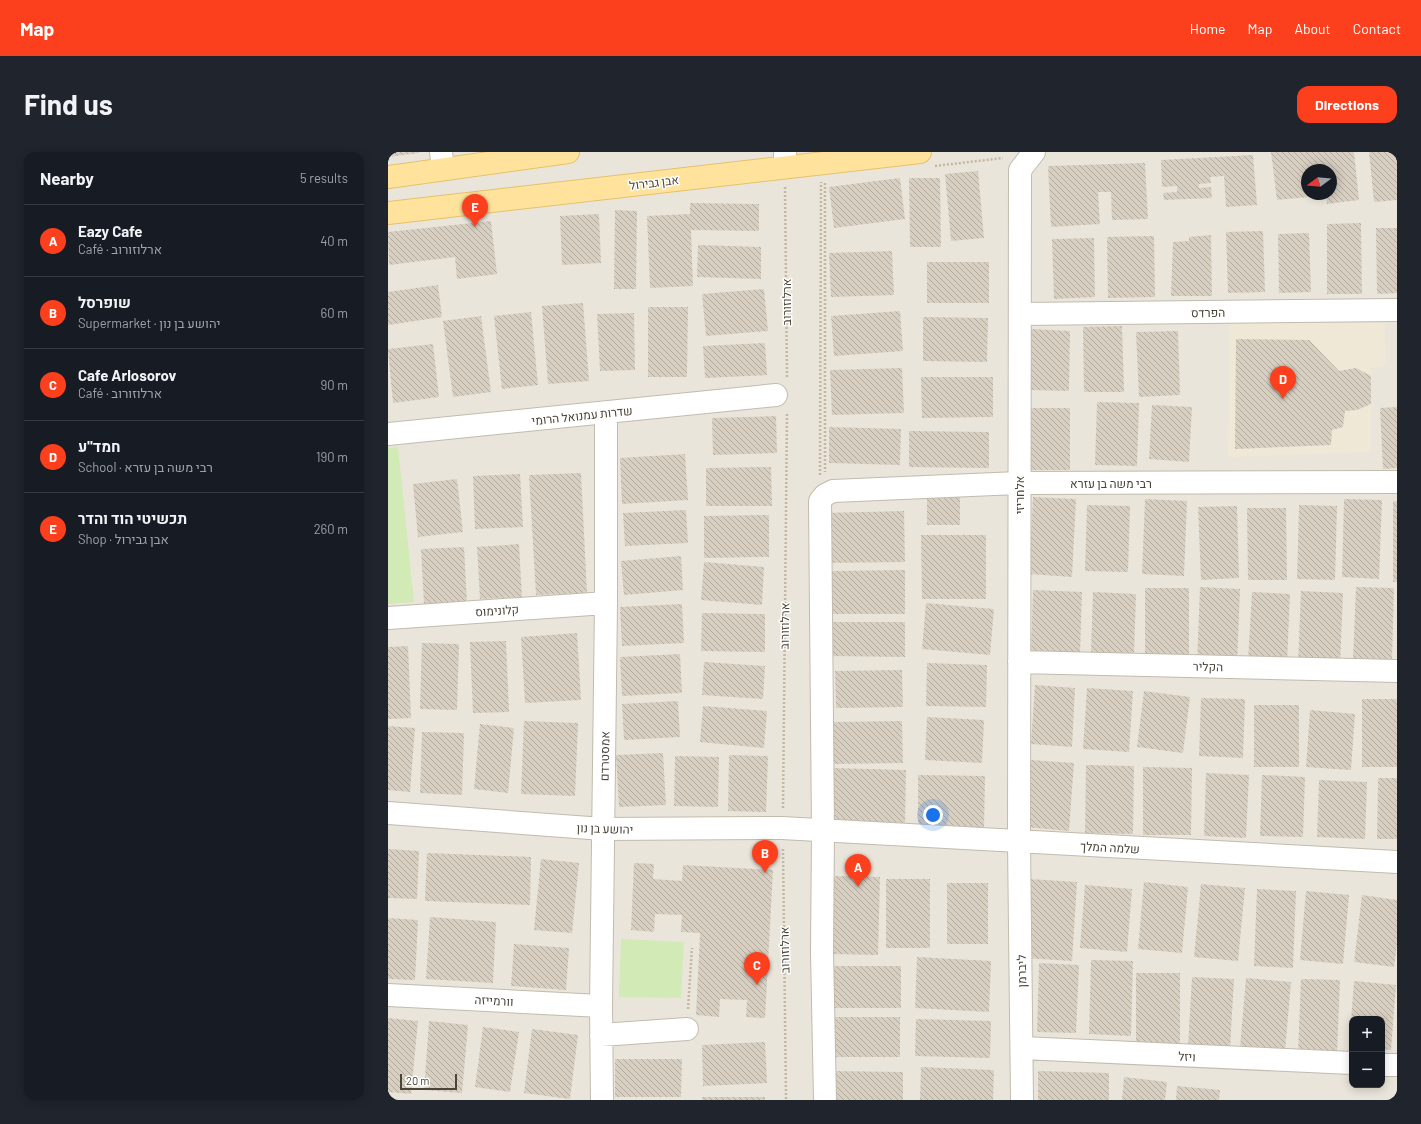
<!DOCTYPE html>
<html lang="en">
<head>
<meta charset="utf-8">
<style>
	body { margin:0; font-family:Barlow,Heebo,sans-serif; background:#20242c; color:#f1f3f6 }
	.controls { position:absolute; right:12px; bottom:12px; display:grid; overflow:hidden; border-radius:8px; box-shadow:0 2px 10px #0003 }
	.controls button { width:36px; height:36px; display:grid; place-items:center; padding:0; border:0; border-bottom:1px solid #363941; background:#171b24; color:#f1f3f6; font:20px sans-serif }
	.compass { position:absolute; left:913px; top:12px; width:36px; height:36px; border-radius:50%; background:#171b24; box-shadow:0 2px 10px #0003; rotate:254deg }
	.scale { position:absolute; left:12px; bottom:10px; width:57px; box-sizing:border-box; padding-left:4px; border:2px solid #4b4439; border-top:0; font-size:11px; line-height:14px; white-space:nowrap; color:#4b4439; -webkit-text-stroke:3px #fff; paint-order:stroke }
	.you { position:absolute; left:545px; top:663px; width:14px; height:14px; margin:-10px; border:3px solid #fff; border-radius:50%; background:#1a73e8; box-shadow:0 0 0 6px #1a73e833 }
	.badge { display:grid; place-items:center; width:26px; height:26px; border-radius:50%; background:#fc3f1d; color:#fff; font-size:13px; font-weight:700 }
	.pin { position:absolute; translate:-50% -33px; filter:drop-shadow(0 1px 2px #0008) }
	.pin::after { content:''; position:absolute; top:21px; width:14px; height:12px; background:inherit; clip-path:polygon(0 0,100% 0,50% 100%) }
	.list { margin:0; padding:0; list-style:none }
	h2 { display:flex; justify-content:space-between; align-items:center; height:52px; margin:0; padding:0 16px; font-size:17px }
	h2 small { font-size:13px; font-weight:400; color:#9ea1a6 }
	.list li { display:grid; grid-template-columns:26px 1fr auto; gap:12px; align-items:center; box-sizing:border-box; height:72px; padding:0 16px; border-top:1px solid #363941 }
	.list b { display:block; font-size:15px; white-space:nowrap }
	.list p { margin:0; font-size:13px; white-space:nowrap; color:#9ea1a6 }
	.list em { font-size:13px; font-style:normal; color:#9ea1a6 }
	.map { position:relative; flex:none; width:1009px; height:948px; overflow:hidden; border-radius:12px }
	header { display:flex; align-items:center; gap:24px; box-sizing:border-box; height:56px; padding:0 20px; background:#fc3f1d; color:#fff }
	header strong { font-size:19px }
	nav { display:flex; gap:22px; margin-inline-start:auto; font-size:14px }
	.intro { display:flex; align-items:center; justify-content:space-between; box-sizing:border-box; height:96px; padding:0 24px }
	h1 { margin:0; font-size:28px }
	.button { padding:10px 18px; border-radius:12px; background:#fc3f1d; color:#fff; font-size:14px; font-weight:700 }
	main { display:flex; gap:24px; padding:0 24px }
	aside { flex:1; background:#171b24; border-radius:12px; box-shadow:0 2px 10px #0003 }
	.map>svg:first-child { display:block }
	.residential { fill:#eae5da; fill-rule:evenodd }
	.education { fill:#efe8d6 }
	.garden { fill:#d2eab5 }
	.building { fill:url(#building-back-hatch) }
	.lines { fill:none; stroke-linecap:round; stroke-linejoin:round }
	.minor-casing { stroke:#c2bbae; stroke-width:24 }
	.major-casing { stroke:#e6c16a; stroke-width:24 }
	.path { stroke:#c4b79f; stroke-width:2.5; stroke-dasharray:2 2; stroke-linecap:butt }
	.minor { stroke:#fff; stroke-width:22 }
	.major { stroke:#ffe39c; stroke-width:22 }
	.labels { text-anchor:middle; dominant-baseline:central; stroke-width:3; stroke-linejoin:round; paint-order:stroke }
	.street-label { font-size:12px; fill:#4b4439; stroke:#fff }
</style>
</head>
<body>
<header>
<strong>Map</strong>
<nav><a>Home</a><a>Map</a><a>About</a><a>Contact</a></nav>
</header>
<div class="intro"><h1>Find us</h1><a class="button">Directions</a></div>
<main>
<aside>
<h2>Nearby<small>5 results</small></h2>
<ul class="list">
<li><span class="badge">A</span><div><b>Eazy Cafe</b><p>Café · ארלוזורוב</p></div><em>40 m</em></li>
<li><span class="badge">B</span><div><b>שופרסל</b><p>Supermarket · יהושע בן נון</p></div><em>60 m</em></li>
<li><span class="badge">C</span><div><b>Cafe Arlosorov</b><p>Café · ארלוזורוב</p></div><em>90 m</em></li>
<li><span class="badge">D</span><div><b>חמד&quot;ע</b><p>School · רבי משה בן עזרא</p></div><em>190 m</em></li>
<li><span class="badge">E</span><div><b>תכשיטי הוד והדר</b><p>Shop · אבן גבירול</p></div><em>260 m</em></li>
</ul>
</aside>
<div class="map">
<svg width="1009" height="948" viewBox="0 0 1009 948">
	<defs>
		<pattern id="building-back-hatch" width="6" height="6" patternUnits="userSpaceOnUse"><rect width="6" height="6" fill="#d8cfc1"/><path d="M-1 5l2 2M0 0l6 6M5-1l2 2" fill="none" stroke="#b1aa9e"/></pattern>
	</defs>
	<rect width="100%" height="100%" fill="#f6f3ec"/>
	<path class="residential" d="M0 0H1009V948H0ZM919 18H943V42H919ZM964 867H994V933H964Z"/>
	<path class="education" d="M842 170 997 171 998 214 983 216V300L840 305Z"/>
	<path class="garden" d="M10 295 26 450 0 452V296Z
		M233 787 296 790 293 846 231 845Z"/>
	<path class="building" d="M0 0H30L31 1 0 5Z
		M883 0H966L971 48 939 52 938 42H943V18H919L920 45 889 48Z
		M981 0H1009V48L986 50Z
		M865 3 869 53 838 55 836 24 822 25 823 31 811 32V36L823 35 824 46 776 48 775 41 789 40V34L774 35 773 8Z
		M757 11 760 67 724 68 723 40H710L712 72 663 75 660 14Z
		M590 19 596 86 563 89 557 22Z
		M512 26 517 67 446 76 441 35Z
		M521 26H552L553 95H522Z
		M302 51 371 52V79L303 78 305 134 262 136 259 64 302 62Z
		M227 58 249 59 248 137H226Z
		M211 62 213 111 174 113 172 64Z
		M103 69 109 122 69 127 67 105 1 113 0 80Z
		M973 71 974 142H939V72Z
		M988 76H1009V141L989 142Z
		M875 79 877 140 840 141 838 80Z
		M921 81 923 140 891 141 890 82Z
		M823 83 824 144H783L785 90 801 89V85Z
		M766 84 767 145 720 146 719 85Z
		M706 86 707 145 666 147 664 87Z
		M310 93 373 95V127L309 125Z
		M504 99 506 143 443 145 441 101Z
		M539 110H601V151H539Z
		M50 133 54 165 0 173V140Z
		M376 137 380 179 318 184 314 142Z
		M195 151 201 229 160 232 154 154Z
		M260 155H300L299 225H260Z
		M512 159 515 199 446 204 443 164Z
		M143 160 150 233 114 237 106 164Z
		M246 161 247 218 212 219 209 162Z
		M93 164 103 240 65 245 55 169Z
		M535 165 600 166 599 210 535 209Z
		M734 174 736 240H696L695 175Z
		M643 177 682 179 681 239 642 238Z
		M790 179 792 243 751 245 748 180Z
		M848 187 921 188 951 219 968 216 983 224V252L969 258 957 259 955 275 944 278 943 293 847 297Z
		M377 191 379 223 317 226 315 194Z
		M45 192 51 245 5 251 0 197Z
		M514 216 516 261 444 263 442 218Z
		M533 225H605V265L534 266Z
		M709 250 751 251 749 314 707 313Z
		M764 253 804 255 801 310 761 307Z
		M1009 255V316L995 317 992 256Z
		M642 256H682V318H643Z
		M388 264 389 301 325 303 324 266Z
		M441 275 513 277 512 313 441 311Z
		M521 279 601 280V316L521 315Z
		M297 302 300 348 234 352 232 306Z
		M383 315 384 354H318V316Z
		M193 321 199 441 148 443 141 323Z
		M132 322 135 375 87 377 85 324Z
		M69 327 75 380 30 385 25 332Z
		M572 345V373H539V346Z
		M645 345 688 347 684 425 641 422Z
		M757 347 799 349 796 424 754 422Z
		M956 347 994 348 991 427 954 425Z
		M1005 349H1009V430H1005Z
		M699 353 742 354 740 420 697 419Z
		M911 353 949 354 947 428 909 427Z
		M849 354 851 426 813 428 810 355Z
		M859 356H898L899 428H860Z
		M298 358 300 391 237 394 235 361Z
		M516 359 517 410 437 411 436 361Z
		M381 363V405L316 406V364Z
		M533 383H598V447H534Z
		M131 392 134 445 92 447 89 395Z
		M76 395 79 451 36 453 33 397Z
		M293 404 295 438 236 443 233 409Z
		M316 410 376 415 374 453 313 448Z
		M517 418V462H444V419Z
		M812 435 852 437 849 513 809 512Z
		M968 435 1006 436 1004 510 965 508Z
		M757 436H801V509H757Z
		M645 438 694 440 692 503 643 502Z
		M913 439 955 441 952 515 910 513Z
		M705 440 748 442 746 502 703 500Z
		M864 440 902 442 899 511 860 509Z
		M538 451 606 457 602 503 534 497Z
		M294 452 296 491 234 494 232 455Z
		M314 461 377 462V500L313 499Z
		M440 470H517V505L440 504Z
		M189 481 193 548 137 551 133 485Z
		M118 489 121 560 85 561 82 490Z
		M34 491 71 492 69 558 32 557Z
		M20 494 23 566 0 567V495Z
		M292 502 294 541 234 544 232 505Z
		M316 510 377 514 375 547 314 543Z
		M539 511 599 513 598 555 538 554Z
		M514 518 515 555 448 556 447 519Z
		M647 533 687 536 684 595 643 592Z
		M699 536 745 539 741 600 695 597Z
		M756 539 802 545 795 601 749 595Z
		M813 546 857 547 855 606 811 604Z
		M974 547H1009V615H974Z
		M290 549 292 585 236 588 234 552Z
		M866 553H911V615H866Z
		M315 554 379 559 376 596 312 590Z
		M922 558 967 562 963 618 918 615Z
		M539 565 596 568 594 611 537 608Z
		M136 569 190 571 187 644 133 642Z
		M514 569 515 611 445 612 444 570Z
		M92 572 126 576 120 641 86 637Z
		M0 574 27 576 22 640 0 638Z
		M34 580 76 581 74 643 32 641Z
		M275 601 278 653 231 655 228 603Z
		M341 603 380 604 378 660 340 659Z
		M287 604 331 605 330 655 286 654Z
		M643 608 686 611 681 679 637 675Z
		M698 613 746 614 745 682 697 681Z
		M755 615 804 616 803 683H755Z
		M445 616 518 618 517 671 444 669Z
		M818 621 861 623 858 686 816 684Z
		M530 623 597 624 596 675H530Z
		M874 623 917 625 915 685 872 684Z
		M990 626H1009V687H989Z
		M931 628 979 630 977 687 929 685Z
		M0 697 31 699 29 747 0 746Z
		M39 701 143 705 142 753 37 749Z
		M153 707 191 711 184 781 146 778Z
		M246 711 266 712 265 727 294 729 295 713 385 718 377 866 358 865 359 848 332 847 331 865 308 863 312 781 293 780 294 763 267 762 266 780 243 778Z
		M445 724 492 725 490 803 443 802Z
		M498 727H542V796H498Z
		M641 727 689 730 684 809 637 806Z
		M756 730 800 735 794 801 750 797Z
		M559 731H600V792H559Z
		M813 732 857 736 850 809 806 805Z
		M697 733 744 737 739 800 692 796Z
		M869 737 908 739 905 816 866 814Z
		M918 739 961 743 955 812 912 808Z
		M974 743 1009 748V792L1006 815 966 810Z
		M42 765 108 770 105 831 38 827Z
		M0 766 30 768 27 828 0 827Z
		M126 792 181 796 178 838 123 834Z
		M529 805 603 809 601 860 527 856Z
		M703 808 745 809 743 884 701 882Z
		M651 811 691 813 688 881 649 880Z
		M441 814H513V856H440Z
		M748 821H792V892L748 891Z
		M804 825 846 827 842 897 800 895Z
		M858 826 903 830 897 900 852 896Z
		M913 827 952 828 949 903 910 901Z
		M966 829 1008 833 1003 898 994 897V867H964V895H961Z
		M442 865H512V905H442Z
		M0 866 30 869 23 942 0 940Z
		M528 867 603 869 602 906 527 904Z
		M41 869 80 873 74 941 36 938Z
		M95 875 131 880 122 940 87 935Z
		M144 877 190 883 182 947 136 941Z
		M377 890 379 931 315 934 314 893Z
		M227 907H294L293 945H227Z
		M533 915 606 918 605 948H532Z
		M443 919 515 920V948H443Z
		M650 919 721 921V948H650Z
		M736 925 779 930 777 948H734Z
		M789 934 832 938 831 948H788Z
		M314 945H377V948H314Z"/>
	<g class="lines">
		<g class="minor-casing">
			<path id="minor" d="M53 0 55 17
				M397 0V14
				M632 162 1009 158
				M0 282 388 243
				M0 466 218 451
				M631 510 1009 519
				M0 661 215 677 394 676 1009 710
				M0 843 213 854
				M213 883 299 877
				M634 896 964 911
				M994 913H1009
				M214 948 213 854 218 451V261
				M437 948 434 800 435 679 432 349 437 343 445 339 631 331 1009 330
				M634 948 631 690 632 18 646 0"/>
		</g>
		<g class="major-casing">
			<path id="major" d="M0 25 180 0
				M0 61 532 0"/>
		</g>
		<path class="path" d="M547 14 615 6
			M437 31V320
			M397 35 399 226
			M432 323 433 30
			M395 656 399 261
			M395 697 398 948
			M300 857 304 796"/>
		<use href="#minor" class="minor"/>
		<use href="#major" class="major"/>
	</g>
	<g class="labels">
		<g class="street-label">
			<text transform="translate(266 30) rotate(-7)">אבן גבירול</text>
			<text transform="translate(398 150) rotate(-90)">ארלוזורוב</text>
			<text transform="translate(820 160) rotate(-1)">הפרדס</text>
			<text transform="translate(194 263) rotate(-6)">שדרות עמנואל הרומי</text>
			<text x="723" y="331">רבי משה בן עזרא</text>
			<text transform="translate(631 343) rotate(-90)">אלחריזי</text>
			<text transform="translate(109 458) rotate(-4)">קלונימוס</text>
			<text transform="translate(396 474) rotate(-89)">ארלוזורוב</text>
			<text transform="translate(820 514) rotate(1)">הקליר</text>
			<text transform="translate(216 604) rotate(-89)">אמסטרדם</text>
			<text transform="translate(217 676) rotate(2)">יהושע בן נון</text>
			<text transform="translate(722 695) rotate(3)">שלמה המלך</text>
			<text transform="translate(396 798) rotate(-91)">ארלוזורוב</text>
			<text transform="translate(633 819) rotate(-91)">ליברמן</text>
			<text transform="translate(106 848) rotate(3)">וורמייזה</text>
			<text transform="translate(799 904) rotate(3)">ויזל</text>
		</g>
	</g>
</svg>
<div class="controls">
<button>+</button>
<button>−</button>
</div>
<svg class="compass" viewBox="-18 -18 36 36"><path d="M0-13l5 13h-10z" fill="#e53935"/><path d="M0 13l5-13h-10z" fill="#9ea1a6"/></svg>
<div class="scale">20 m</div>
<div class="you"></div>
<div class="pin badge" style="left:470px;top:735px">A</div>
<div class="pin badge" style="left:377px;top:721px">B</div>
<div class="pin badge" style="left:369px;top:833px">C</div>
<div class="pin badge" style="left:895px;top:247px">D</div>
<div class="pin badge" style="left:87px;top:75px">E</div>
</div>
</main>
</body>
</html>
